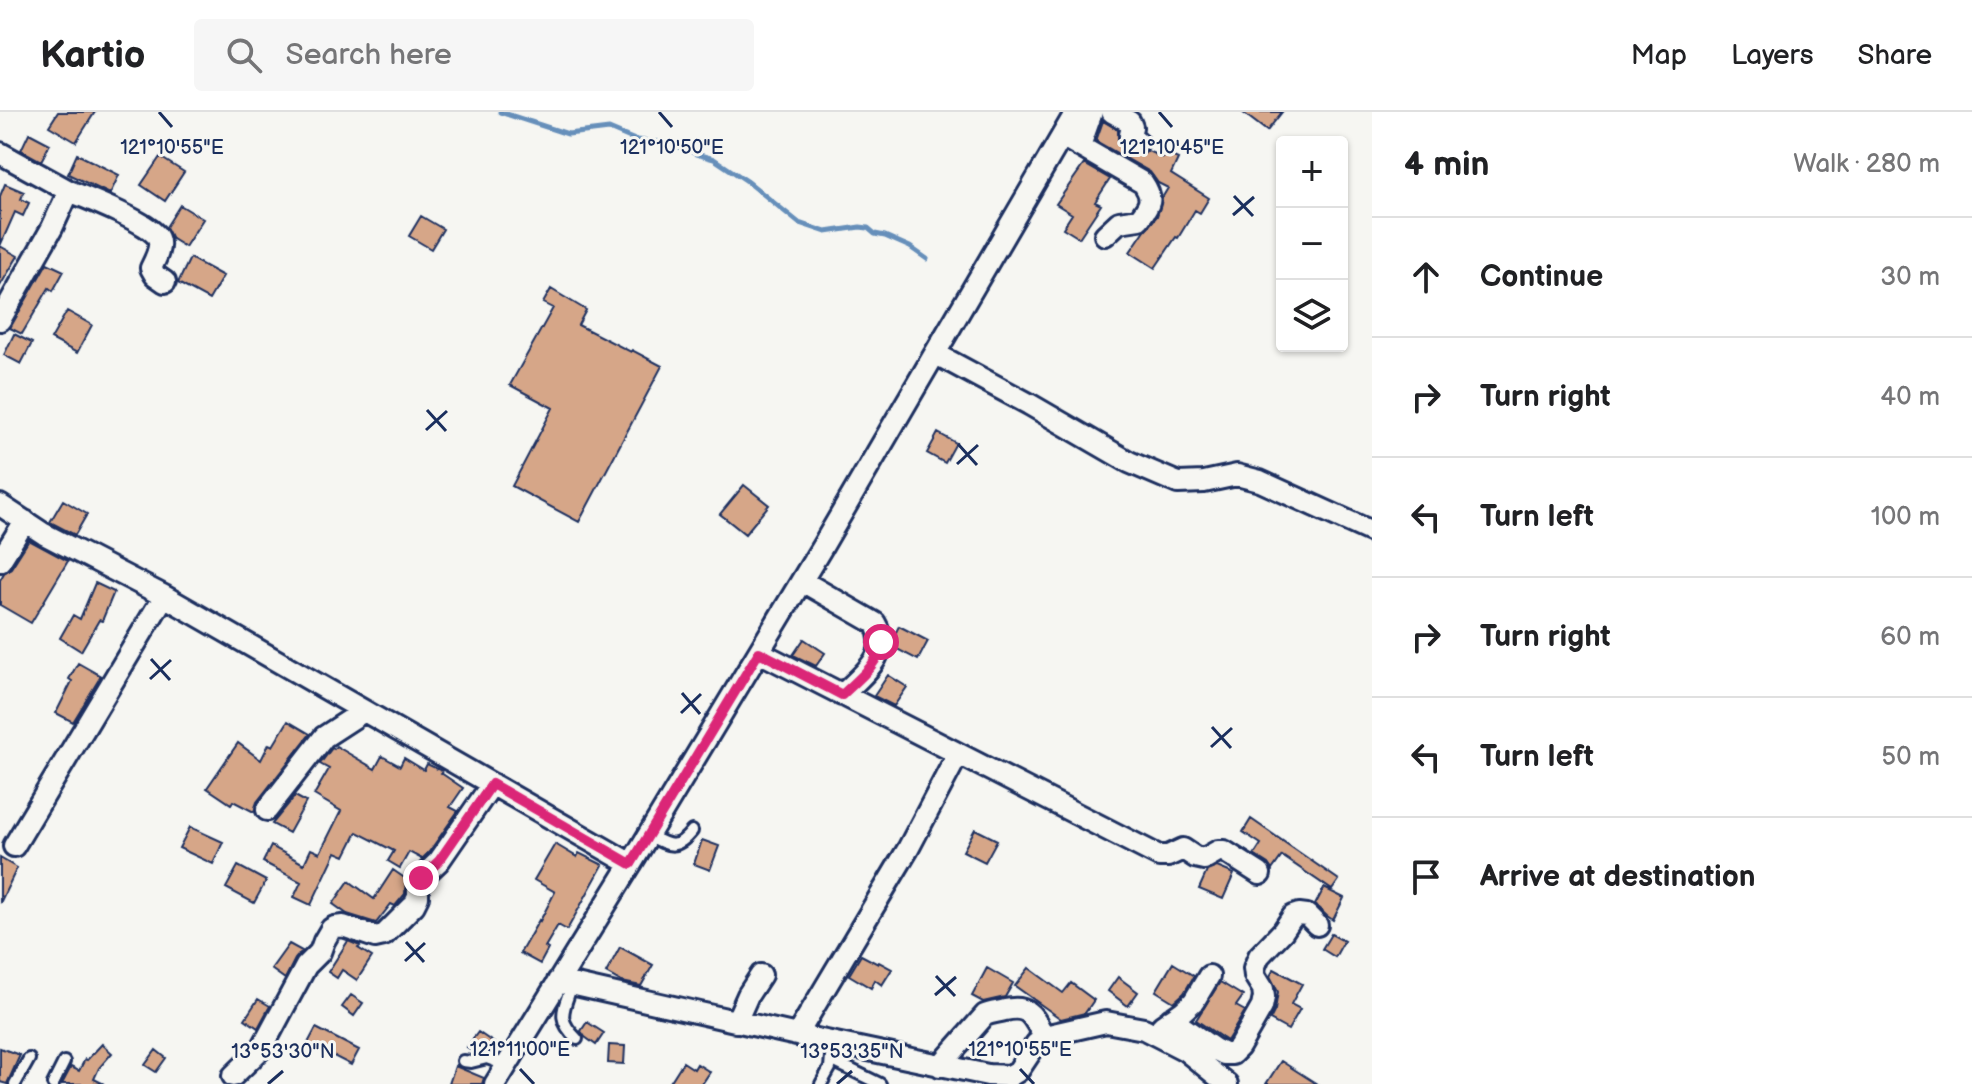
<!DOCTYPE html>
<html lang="en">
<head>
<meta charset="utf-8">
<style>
	body { margin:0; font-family:"Balsamiq Sans",sans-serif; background:#f6f6f6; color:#202124 }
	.controls { position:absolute; right:24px; top:24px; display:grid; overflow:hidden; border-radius:8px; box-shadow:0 2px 6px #0004 }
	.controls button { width:72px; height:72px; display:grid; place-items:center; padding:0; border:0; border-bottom:2px solid #e0e0e0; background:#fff; color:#202124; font:40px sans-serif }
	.stop { position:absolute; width:24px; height:24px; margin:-18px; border:6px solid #db2777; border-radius:50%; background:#fff }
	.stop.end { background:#db2777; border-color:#fff; box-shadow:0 2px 8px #0008 }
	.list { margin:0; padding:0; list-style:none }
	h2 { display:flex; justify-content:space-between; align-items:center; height:104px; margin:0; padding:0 32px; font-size:34px }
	h2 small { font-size:26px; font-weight:400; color:#757577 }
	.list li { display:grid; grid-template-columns:52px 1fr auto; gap:24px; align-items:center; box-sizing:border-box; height:120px; padding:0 32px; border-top:2px solid #e0e0e0 }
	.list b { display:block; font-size:30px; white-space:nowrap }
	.list em { font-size:26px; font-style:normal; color:#757577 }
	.icon { flex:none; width:44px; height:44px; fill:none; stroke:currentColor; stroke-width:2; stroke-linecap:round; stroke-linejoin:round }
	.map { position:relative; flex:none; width:1372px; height:972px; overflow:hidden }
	header { display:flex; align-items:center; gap:48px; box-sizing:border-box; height:112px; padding:0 40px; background:#fff; border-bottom:2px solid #e0e0e0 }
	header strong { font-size:38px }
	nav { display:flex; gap:44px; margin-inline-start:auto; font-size:28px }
	.search { width:560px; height:72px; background:#f6f6f6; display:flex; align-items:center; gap:20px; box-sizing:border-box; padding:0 28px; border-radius:8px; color:#757577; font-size:30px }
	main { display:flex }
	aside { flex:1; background:#fff }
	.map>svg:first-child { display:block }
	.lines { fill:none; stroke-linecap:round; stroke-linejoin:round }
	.stream { stroke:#668fba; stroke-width:5 }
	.building { fill:#d6a688; stroke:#1b2f5e; stroke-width:2 }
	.lane-casing { stroke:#1b2f5e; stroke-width:16 }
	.street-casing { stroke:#1b2f5e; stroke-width:26 }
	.lane { stroke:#f6f6f2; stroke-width:10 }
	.street { stroke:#f6f6f2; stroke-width:20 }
	.route { stroke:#db2777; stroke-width:10 }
	.ticks { fill:none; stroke:#1b2f5e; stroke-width:3 }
	.ticks-label { font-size:20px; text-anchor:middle; fill:#1b2f5e; stroke:#f6f6f2; stroke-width:6; stroke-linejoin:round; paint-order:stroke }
</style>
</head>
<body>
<header>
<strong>Kartio</strong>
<div class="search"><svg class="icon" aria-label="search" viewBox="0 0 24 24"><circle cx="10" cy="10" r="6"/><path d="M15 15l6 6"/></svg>Search here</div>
<nav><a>Map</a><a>Layers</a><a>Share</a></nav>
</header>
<main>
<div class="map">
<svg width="1372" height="972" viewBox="0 0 1372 972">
	<rect width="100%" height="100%" fill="#f6f6f2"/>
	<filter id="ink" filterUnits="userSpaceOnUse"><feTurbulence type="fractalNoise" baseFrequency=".0125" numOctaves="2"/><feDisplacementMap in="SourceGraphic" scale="16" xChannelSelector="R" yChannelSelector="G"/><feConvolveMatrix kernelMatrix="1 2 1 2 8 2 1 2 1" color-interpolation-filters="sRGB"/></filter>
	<g filter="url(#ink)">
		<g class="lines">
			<path class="stream" d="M500 0 568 22 609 17 635 28 660 30 687 37 696 42 714 47 747 69 799 111 826 120 860 115 868 116 875 122 885 124 910 135 927 147"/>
		</g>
		<path class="building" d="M58 0H95L76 30 49 14Z
			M1242 0H1282L1267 19Z
			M1103 9 1118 18V28L1130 40 1141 42 1148 39 1163 46 1165 41 1178 47 1171 62 1209 86 1200 101 1195 98 1178 126 1176 125 1155 156 1130 140 1145 118 1157 104 1162 86 1168 76 1158 71 1150 60 1096 29Z
			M29 21 50 32 41 49 21 38Z
			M77 42 119 63 110 82 68 62Z
			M160 45 184 60 165 89 141 73Z
			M1084 52 1110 67 1095 90 1101 93 1079 126 1063 116 1072 102 1056 92Z
			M5 72 24 80 21 87 29 91 23 104 15 100 0 134 18 144 0 174V84Z
			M180 93 203 107 185 135 172 127 166 115Z
			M421 104 443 117 431 137 409 124Z
			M190 146 223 164 209 188 178 171Z
			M47 151 64 159 53 179 49 176 22 222 10 216Z
			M551 177 586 198 578 213 631 240 632 238 662 254 579 410 512 374 553 296 510 273 553 196 543 191Z
			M67 199 92 213 77 241 51 227Z
			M14 222 32 231 21 252 4 243Z
			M938 321 956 331 945 351 927 341Z
			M744 373 769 393 745 422 720 402Z
			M63 388 87 402 75 423 50 410Z
			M29 428 68 449 31 511 0 493V468L4 461 11 456Z
			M95 471 114 480 102 509 99 508 81 539 60 526 73 503 80 507Z
			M899 514 928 529 918 548 893 535V526Z
			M804 527 825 541 816 554 793 543Z
			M78 551 101 564 73 610 56 601 72 569 69 567Z
			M888 563 907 575 894 594 874 584Z
			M288 609 310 622 257 690 254 700 233 689 231 692 207 676 238 631 261 648 269 632 273 634Z
			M336 634 375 657 382 644 400 654 404 646 424 658 427 652 442 659 441 661 463 676 450 695 458 699 429 740 422 747 409 740 400 756 388 749 394 739 357 720 345 744 336 740 311 793 294 785 301 770 263 750 271 734 304 752 311 737 320 741 341 699 314 683 329 657 320 652 332 636 334 637Z
			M295 684 306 690 289 721 272 712Z
			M1251 707 1339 768 1332 778 1282 744 1272 758 1268 752 1254 743 1261 732 1243 720Z
			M190 715 223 730 213 752 179 736Z
			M975 717 997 728 985 750 963 739Z
			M702 728 719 734 710 758 694 752Z
			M555 732 577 745 579 741 603 753 567 818 558 813 545 835 548 837 540 852 520 841 539 808 540 809 555 780 534 768Z
			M0 746 17 756 0 791Z
			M238 754 266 769 254 791 226 776Z
			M1217 755 1234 762 1223 787 1199 777 1207 759Z
			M393 758 406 767 405 782 395 794 391 792 376 811 347 802 333 792 349 769 374 787Z
			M1324 776 1344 786 1333 808 1327 804 1315 793Z
			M1331 822 1344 829 1335 845 1322 837Z
			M348 829 360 834 358 836 372 845 357 868 342 858 337 866 328 860Z
			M289 832 302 839 295 847 285 867 271 857Z
			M620 835 653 853 641 874 622 870 606 861Z
			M861 843 878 852 879 850 892 857 882 873 875 868 871 876 849 863Z
			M1173 851 1194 864 1184 881 1174 890 1156 879Z
			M987 856 1013 871 1005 885 983 890 972 884Z
			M1029 856 1063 881 1071 871 1094 888 1085 901 1061 907 1015 874Z
			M1274 857 1302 872 1291 892 1300 897 1288 918 1270 908 1275 898 1278 880 1270 864Z
			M1118 865 1138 880 1128 894 1108 879Z
			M1220 870 1243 884 1236 894 1245 899 1227 929 1196 908Z
			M351 883 363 891 354 904 342 895Z
			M258 887 270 894 258 916 245 907Z
			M587 910 604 921 596 933 585 925 581 919Z
			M316 916 359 938 351 953 308 931Z
			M478 920 494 931 489 938 475 941 467 935Z
			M102 932 112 941 99 956 94 967 104 972H62L71 955 79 959 85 947 87 948Z
			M609 933 625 934 624 952 608 951Z
			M0 936 20 943 7 972 0 970Z
			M156 938 166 946 156 960 145 953Z
			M1281 949 1317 972H1266Z
			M683 950 694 957 697 952 710 960 702 972H669Z
			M455 954 484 966 482 972H449Z"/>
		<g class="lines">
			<g class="lane-casing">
				<path id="lane" d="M648 723C669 734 676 739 692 719
					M572 872C564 898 555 906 577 927
					M831 948 880 972
					M463 949 471 950 487 946 506 953
					M15 972 29 947
					M53 972 64 950
					M821 972 830 956 831 944"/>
			</g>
			<g class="street-casing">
				<path id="street" d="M1112 0 1130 10 1132 15 1130 23 1138 30
					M1062 24 1143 71C1154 87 1150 93 1139 107L1119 110 1105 123
					M1080 34 1092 0
					M0 41 69 79 52 116 0 208
					M69 79C84 85 153 112 158 126 162 135 155 148 151 156L155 163 165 170
					M936 242 1029 292 1129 350 1178 371 1204 370 1237 363 1260 369 1372 420
					M0 393 44 422 164 484 631 752 495 972
					M0 449 25 409
					M802 469 875 511C893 542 862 563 842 583
					M759 540 1159 744H1168L1183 737 1195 745 1204 747 1218 739H1224L1260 762
					M267 698 324 625 364 599
					M14 734 164 484
					M631 752 822 435 1076 0
					M558 869 797 923 988 963 1010 964 1018 959 1036 932 1049 923 1106 910 1144 917 1185 938 1227 972
					M1171 907 1214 937 1224 942H1232L1239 935 1262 895 1264 885 1263 877 1255 864 1254 856 1259 844 1283 819 1293 804 1299 802 1307 803 1317 813
					M736 910 748 883 761 863
					M1162 914 1182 900 1194 889 1209 864
					M797 923 908 737 958 642
					M940 954 985 903C992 900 998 900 1005 898 1031 892 1033 906 1045 926
					M233 964 262 936 306 854 320 840 324 829 331 817 335 815 343 814 375 825 384 823 414 793 418 785V772L421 766 439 749 492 672"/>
			</g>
			<use href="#lane" class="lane"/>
			<use href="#street" class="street"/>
		</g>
	</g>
	<g class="lines" filter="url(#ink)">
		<path class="route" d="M421 766 439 749 492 672 631 752 759 540 842 583C858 567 879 553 881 530"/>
	</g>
	<path class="ticks" d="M159 0 172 15M659 0 672 15M1159 0 1172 15M1234 84 1253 104M1233 103 1254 85M427 298 446 319M426 318 447 299M958 332 977 353M957 352 978 333M151 547 170 568M150 567 171 548M682 581 700 602M681 601 701 582M1212 615 1231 636M1211 635 1232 616M406 830 424 850M405 849 425 831M936 864 955 884M935 883 956 865M520 957 534 972M1020 957 1034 972M268 972 283 959M837 972 852 959"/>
	<g class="ticks-label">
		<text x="172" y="42">121°10'55"E</text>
		<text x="672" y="42">121°10'50"E</text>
		<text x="1172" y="42">121°10'45"E</text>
		<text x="520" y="944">121°11'00"E</text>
		<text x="1020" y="944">121°10'55"E</text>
		<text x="283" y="946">13°53'30"N</text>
		<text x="852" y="946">13°53'35"N</text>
	</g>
</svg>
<div class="controls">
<button>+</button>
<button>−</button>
<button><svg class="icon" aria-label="layers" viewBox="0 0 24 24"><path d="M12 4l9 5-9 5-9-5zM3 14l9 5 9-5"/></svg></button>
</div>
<div class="stop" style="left:881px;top:530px"></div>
<div class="stop end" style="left:421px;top:766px"></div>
</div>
<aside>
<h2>4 min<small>Walk · 280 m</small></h2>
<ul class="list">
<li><svg class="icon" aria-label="ahead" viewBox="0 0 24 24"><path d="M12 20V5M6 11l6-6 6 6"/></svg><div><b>Continue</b></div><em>30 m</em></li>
<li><svg class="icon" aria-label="right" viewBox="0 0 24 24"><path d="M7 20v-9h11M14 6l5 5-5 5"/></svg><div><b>Turn right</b></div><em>40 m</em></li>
<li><svg class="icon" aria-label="left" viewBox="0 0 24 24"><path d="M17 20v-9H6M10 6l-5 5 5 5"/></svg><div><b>Turn left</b></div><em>100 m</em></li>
<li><svg class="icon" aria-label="right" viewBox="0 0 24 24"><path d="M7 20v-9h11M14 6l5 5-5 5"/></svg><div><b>Turn right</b></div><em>60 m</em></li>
<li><svg class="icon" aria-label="left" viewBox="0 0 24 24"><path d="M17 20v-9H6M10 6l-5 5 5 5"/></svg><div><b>Turn left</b></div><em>50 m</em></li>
<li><svg class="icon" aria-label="arrive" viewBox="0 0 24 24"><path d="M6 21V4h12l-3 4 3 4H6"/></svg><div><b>Arrive at destination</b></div></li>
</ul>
</aside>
</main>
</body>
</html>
